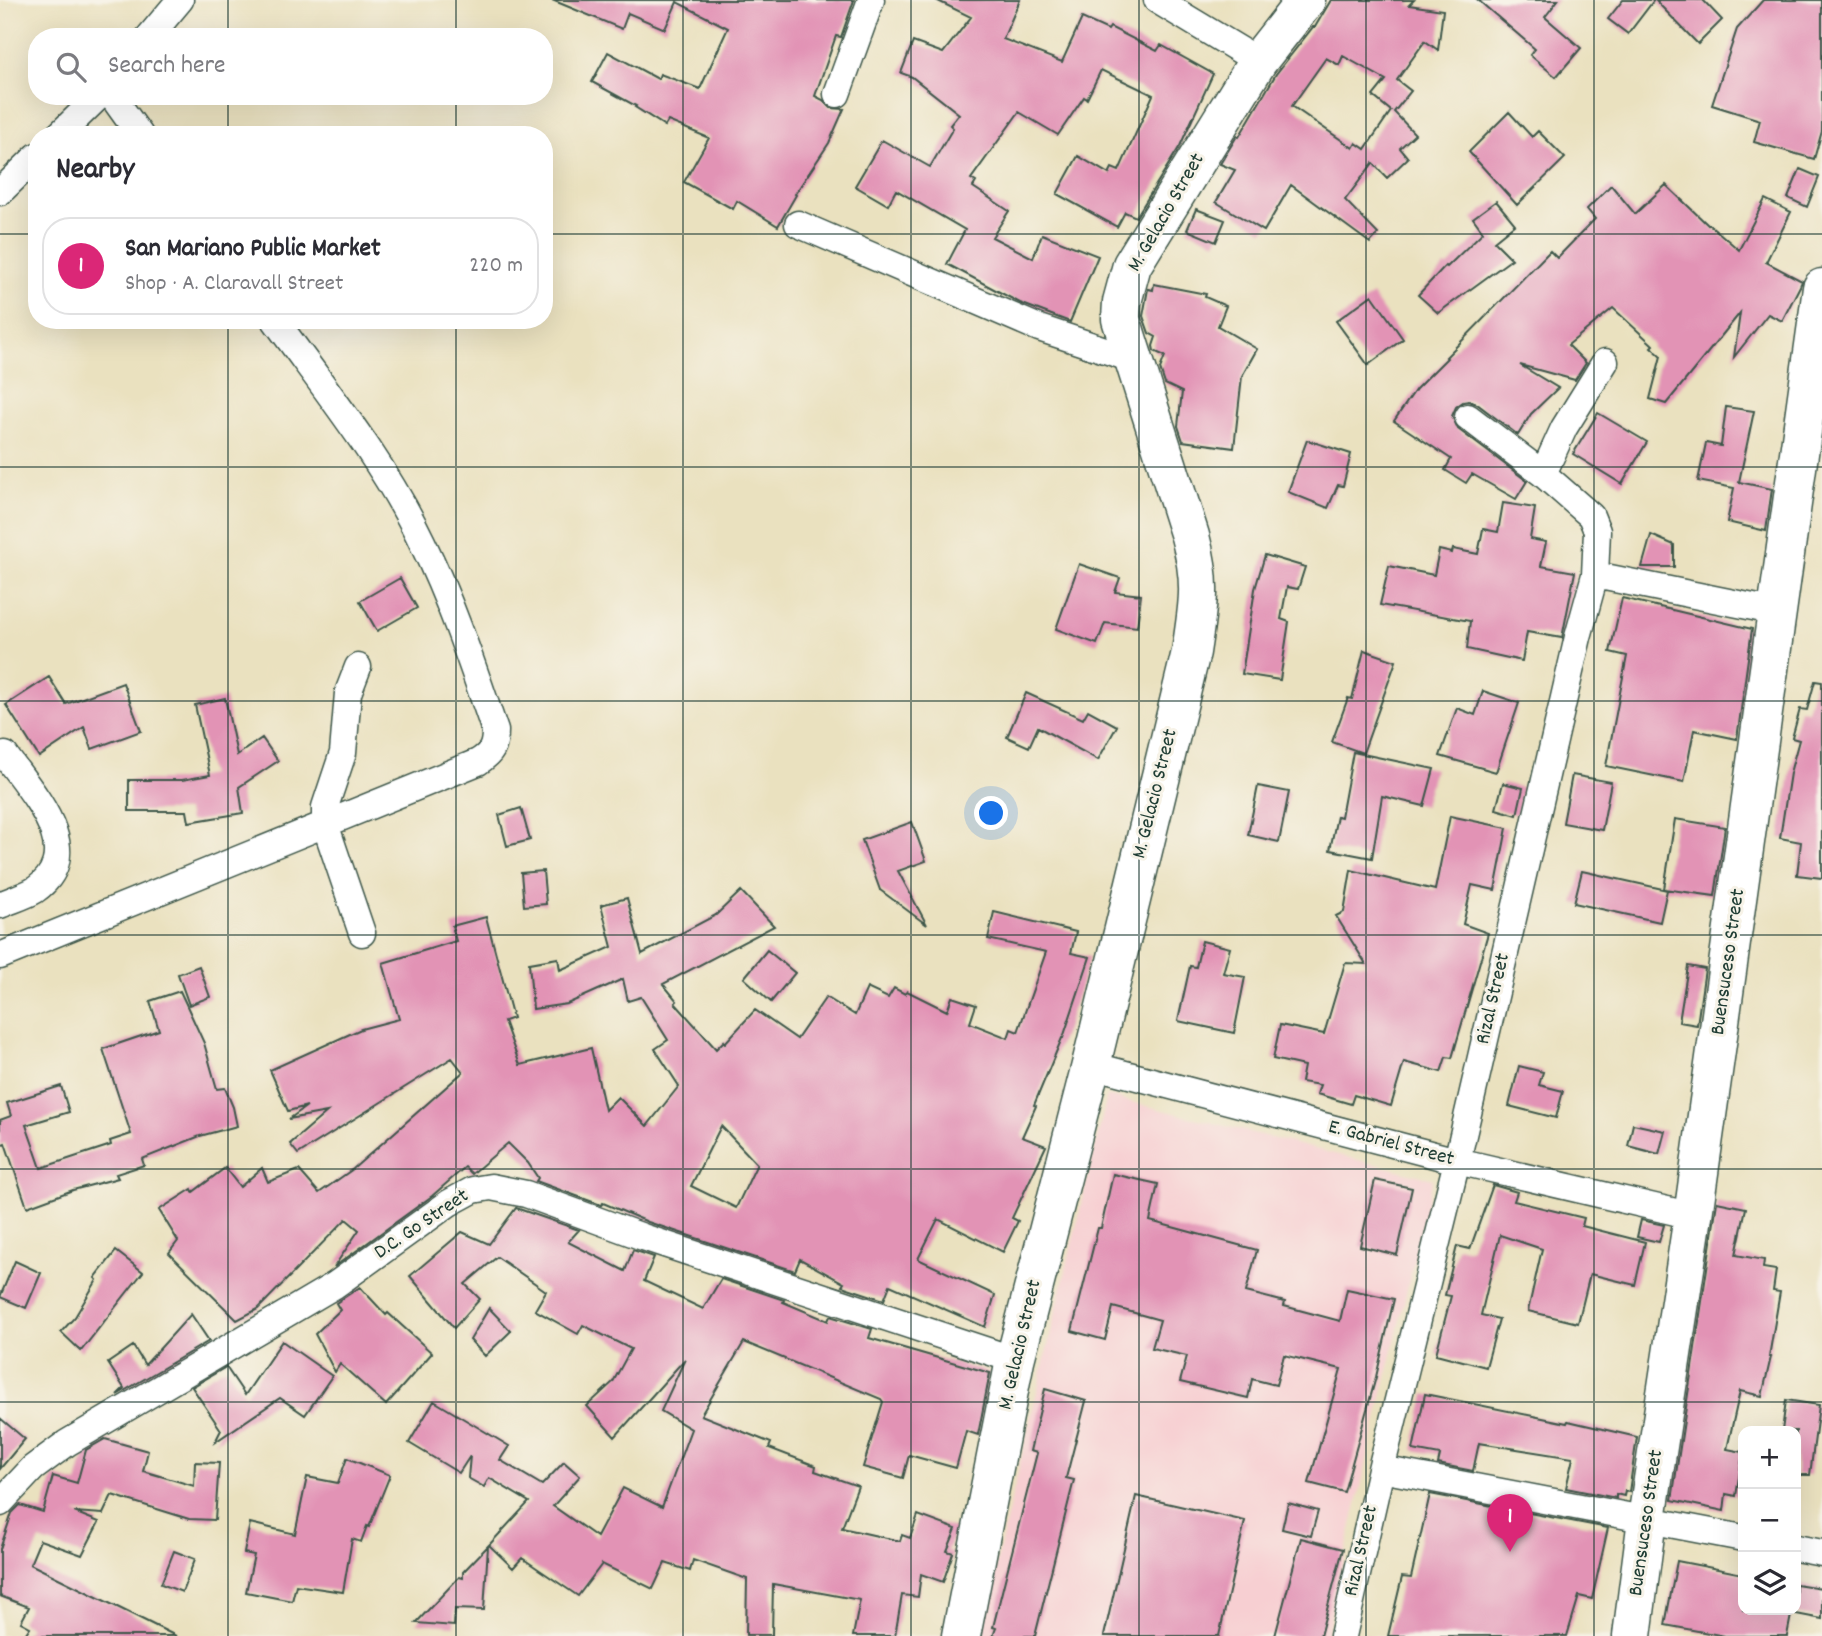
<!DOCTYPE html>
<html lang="en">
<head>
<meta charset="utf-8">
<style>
	body { margin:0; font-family:Dekko,sans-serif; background:#f7f7f7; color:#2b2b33 }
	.controls { position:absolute; right:21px; bottom:21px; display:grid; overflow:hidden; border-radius:14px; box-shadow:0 7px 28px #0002 }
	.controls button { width:63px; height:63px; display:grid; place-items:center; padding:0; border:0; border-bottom:2px solid #e1e1e2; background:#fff; color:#2b2b33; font:35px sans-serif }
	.you { position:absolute; left:992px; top:814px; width:24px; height:24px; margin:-18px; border:5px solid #fff; border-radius:50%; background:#1a73e8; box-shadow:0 0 0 10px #1a73e833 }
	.badge { display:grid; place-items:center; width:46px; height:46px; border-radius:50%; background:#db2777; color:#fff; font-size:23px; font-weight:700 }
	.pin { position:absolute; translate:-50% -58px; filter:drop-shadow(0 2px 4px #0008) }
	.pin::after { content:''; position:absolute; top:37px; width:24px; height:21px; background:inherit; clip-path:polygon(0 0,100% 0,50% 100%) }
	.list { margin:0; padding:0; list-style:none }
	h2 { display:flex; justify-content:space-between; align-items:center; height:91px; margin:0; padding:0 28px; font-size:30px }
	h2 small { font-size:23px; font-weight:400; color:#7c7c81 }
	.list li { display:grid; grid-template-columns:46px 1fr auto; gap:21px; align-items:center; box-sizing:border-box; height:98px; margin:0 14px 14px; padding:0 14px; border:2px solid #e1e1e2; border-radius:28px }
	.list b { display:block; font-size:26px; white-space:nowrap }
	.list p { margin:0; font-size:23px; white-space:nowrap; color:#7c7c81 }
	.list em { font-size:23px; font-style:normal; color:#7c7c81 }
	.icon { flex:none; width:38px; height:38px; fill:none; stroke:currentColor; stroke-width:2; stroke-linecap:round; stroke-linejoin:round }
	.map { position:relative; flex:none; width:1822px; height:1636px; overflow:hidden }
	.search { position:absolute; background:#fff; box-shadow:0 7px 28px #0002; left:28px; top:28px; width:525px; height:77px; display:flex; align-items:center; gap:18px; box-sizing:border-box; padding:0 24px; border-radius:28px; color:#7c7c81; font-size:26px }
	.panel { position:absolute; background:#fff; box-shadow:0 7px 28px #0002; left:28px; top:126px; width:525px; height:203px; border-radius:28px }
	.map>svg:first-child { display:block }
	.built { fill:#f7cfd2 }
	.building { fill:#e293b5; fill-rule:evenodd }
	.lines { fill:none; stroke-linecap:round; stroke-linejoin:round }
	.street-casing { stroke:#3d5649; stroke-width:29 }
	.secondary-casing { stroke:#3d5649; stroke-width:41 }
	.street { stroke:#fff; stroke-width:26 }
	.secondary { stroke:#fff; stroke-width:38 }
	.grid { fill:none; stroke:#1f3d34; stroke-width:2; stroke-opacity:0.55 }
	.labels { text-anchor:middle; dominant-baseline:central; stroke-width:6; stroke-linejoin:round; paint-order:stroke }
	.street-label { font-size:21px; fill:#1f3d34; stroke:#f7f3e8 }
</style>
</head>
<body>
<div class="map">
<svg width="1822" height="1636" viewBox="0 0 1822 1636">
	<rect width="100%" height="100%" fill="#f7f3e8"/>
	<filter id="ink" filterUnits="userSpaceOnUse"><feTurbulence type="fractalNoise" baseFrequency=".0143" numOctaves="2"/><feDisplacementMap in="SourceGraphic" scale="14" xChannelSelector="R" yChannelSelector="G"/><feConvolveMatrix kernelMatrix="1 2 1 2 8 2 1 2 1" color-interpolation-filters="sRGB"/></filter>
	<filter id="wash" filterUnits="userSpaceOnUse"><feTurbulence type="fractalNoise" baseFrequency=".00686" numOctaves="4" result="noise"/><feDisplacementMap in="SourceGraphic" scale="28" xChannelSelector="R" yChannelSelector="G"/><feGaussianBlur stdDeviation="1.57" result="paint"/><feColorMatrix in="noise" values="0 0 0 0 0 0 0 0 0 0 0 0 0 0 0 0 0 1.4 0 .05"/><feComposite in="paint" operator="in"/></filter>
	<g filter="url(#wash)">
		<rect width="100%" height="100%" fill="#eae1bf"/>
		<path class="built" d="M1107 1096 1433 1179 1326 1636H979Z"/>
		<g id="blocks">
			<path class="building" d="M552 0H854L841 37 836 36 815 96 823 100 831 108 844 109 829 143 795 194 796 195 778 226 737 201 733 209 684 182 709 138 668 121 665 126 635 107 636 106 592 82 608 52 658 79 660 74 700 89 728 28 677 2 665 29 628 13 622 29Z
				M936 0H1020L1003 39 1062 62 1082 18 1108 30 1110 27 1157 51 1161 45 1213 74 1180 146 1136 217 1125 212 1117 227 1057 194 1078 156 1109 174 1112 168 1119 171 1153 95 1101 70 1087 99 1084 97 1058 135 1019 112 971 179 976 182 973 187 1009 211 992 237 1033 258 1042 234 1098 256 1070 322 1020 303 947 264 965 230 896 190 888 205 855 186 882 140 930 167 953 128 950 125 959 114 912 77 901 73 913 42 943 53 971 17Z
				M1331 0H1414L1409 5 1443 10 1438 50 1425 41 1397 80 1411 91 1394 112 1415 134 1400 148 1408 158 1387 178 1373 163 1345 200 1378 234 1370 243 1291 185 1264 231 1216 202 1235 170 1220 164 1237 136 1239 137 1276 74 1313 27H1315ZM1343 56 1386 80 1373 96 1391 111 1365 149 1356 143 1353 148 1292 106 1326 58 1339 65Z
				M1478 0H1558L1545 17 1581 48 1556 77 1530 55 1535 49Z
				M1623 0H1654L1628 34 1608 19Z
				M1655 0H1703L1722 20 1698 44Z
				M1763 0H1822V131L1814 159 1754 142 1760 120 1712 105 1737 29Z
				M1509 112 1532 137 1538 131 1565 158 1517 205 1469 152Z
				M1800 169 1819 177 1807 207 1788 198Z
				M1611 185 1635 214 1666 185 1708 225 1709 224 1739 250 1765 199 1791 212 1766 262 1802 281 1800 286 1782 321 1768 314 1734 357 1740 313 1666 404 1650 399 1661 356 1651 347 1653 345 1613 308 1568 345 1586 363 1575 380 1520 365 1558 388 1531 414 1518 435 1477 404 1469 401 1463 402 1456 407 1452 416 1458 429 1527 481 1516 499 1472 474 1466 483 1445 470 1451 459 1394 421 1416 389 1447 358 1446 357 1550 251 1557 258 1595 219 1587 209Z
				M1496 201 1515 224 1494 241 1512 259 1438 313 1418 295 1445 266 1447 267 1483 232 1473 218Z
				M1196 209 1225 220 1216 242 1187 230Z
				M1154 284 1206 294 1205 297 1226 306 1218 326 1257 349 1242 376 1234 448 1183 441 1178 426 1182 392 1165 384 1160 369 1165 356 1154 351 1153 346 1156 337 1149 333 1143 316 1148 289 1153 290Z
				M1372 295 1403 339 1368 365 1336 321Z
				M1726 407 1754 411 1739 482 1772 489 1766 531 1727 522 1734 488 1698 481 1706 443 1721 446Z
				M1598 413 1647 442 1622 484 1573 454Z
				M1307 440 1351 454 1343 486 1338 485 1328 508 1288 492Z
				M1503 503 1535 508 1530 539 1546 542 1541 566 1575 572 1562 638 1527 632 1522 661 1467 649 1470 621 1380 605 1389 566 1434 575 1439 550 1452 553 1453 549 1478 554 1483 529 1498 532Z
				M1651 535 1674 545V567H1642Z
				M1265 555 1305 567 1298 589 1287 587 1281 619 1289 622 1280 680 1242 674 1255 589Z
				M1079 564 1120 578 1115 592 1141 595 1137 627 1105 623 1097 644 1056 629Z
				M400 578 417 608 377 631 360 601Z
				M1622 598 1752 629 1737 739 1694 730 1684 782 1606 766 1627 656 1610 652Z
				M1364 650 1396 661 1363 753 1332 742 1348 698 1352 699Z
				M49 677 66 704 123 683 141 731 92 749 84 727 39 757 6 705Z
				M1815 681 1822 682V878L1797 875 1801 842 1780 838 1790 773 1799 740 1792 738 1800 709 1807 710Z
				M1483 691 1519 703 1496 772 1440 756 1457 708 1475 715Z
				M1026 693 1083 719 1088 710 1117 726 1098 760 1038 727 1029 747 1007 737Z
				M225 698 237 755 262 738 278 761 239 787 243 813 189 822 187 811H129V780H182L210 775 195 705Z
				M1353 752 1434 769 1424 806 1382 796 1372 858 1330 850 1337 816 1341 817Z
				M1572 775 1611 782 1602 830 1563 823Z
				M1503 783 1523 788 1517 815 1496 809Z
				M1258 786 1289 792 1279 842 1248 835Z
				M521 808 530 840 507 846 499 815Z
				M1450 816 1507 828 1495 890 1472 885 1463 924 1488 933 1452 1058 1446 1057 1441 1072 1404 1062 1391 1106 1354 1095 1351 1104 1317 1094 1320 1085 1301 1082 1304 1066 1273 1059 1280 1025 1324 1034 1345 963 1366 964 1336 916 1344 912 1351 870 1435 890Z
				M1675 819 1725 827 1715 896 1664 889Z
				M912 822 926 861 898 871 927 925 880 890 862 840Z
				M543 871 546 904 524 906 521 873Z
				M1582 871 1667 890 1660 922 1574 903Z
				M741 891 774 926 663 984 677 1001 675 1003 716 1049 724 1041 725 1043 755 1010 797 1039 826 997 855 1015 867 988 888 998 894 988 905 994 907 991 947 1011 952 997 976 1005 970 1023 1008 1038 1011 1029 1018 1032 1046 952 988 939 994 912 1076 932 1071 953 1090 957 1063 1038H1062L1034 1105 1036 1106 1022 1137 1046 1146 1012 1218 1018 1221 1003 1252 938 1219 918 1259 995 1295 985 1327 890 1285 884 1300 842 1286 844 1283 800 1259 795 1271 648 1222 603 1203 601 1205 536 1181 538 1178 528 1163 508 1143 472 1174 465 1167 432 1196 334 1267 359 1230 346 1219 258 1309 237 1320 169 1253 178 1241 159 1210 192 1189 193 1192 225 1168 240 1187 262 1168 268 1182 299 1170 319 1193 353 1169 463 1072 452 1058 298 1154 290 1144 327 1112 289 1119 307 1106 288 1111 270 1070 361 1029 399 1019 383 963 456 941 452 926 486 917 513 1018 504 1021 520 1065 591 1048 605 1110 618 1097 647 1126 679 1086 655 1049 668 1040 641 997 628 1001 623 979 567 1004 533 1009 529 963 558 958 560 970 612 947 601 905 627 898 642 954 716 915ZM721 1126 757 1164 736 1208 691 1186Z
				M1202 941 1230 948 1223 973 1245 977 1234 1033 1178 1021 1190 966 1196 967Z
				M767 950 795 973 771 1002 744 978Z
				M199 966 210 997 189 1005 178 974Z
				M1688 966 1705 969 1697 1025 1679 1022Z
				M180 991 204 1043 217 1089 225 1088 233 1107 237 1126 200 1136 142 1159 144 1165 116 1174 118 1178 73 1190 27 1207 5 1143 0 1145V1120L11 1116 7 1103 61 1086 69 1112 26 1125 41 1168 111 1145 110 1141 131 1134 103 1049 159 1030 150 1001Z
				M1519 1066 1543 1072 1539 1085 1563 1091 1556 1118 1509 1106Z
				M1633 1124 1665 1131 1659 1154 1628 1146Z
				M1113 1174 1158 1184 1150 1221 1257 1250 1246 1292 1285 1302 1284 1306 1340 1321 1347 1289 1394 1299 1376 1377 1344 1492 1309 1483 1341 1369 1284 1355 1276 1385 1252 1379 1248 1398 1180 1382 1187 1356 1152 1348 1160 1320 1113 1307 1105 1340 1072 1331 1098 1228H1101Z
				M1375 1180 1412 1188 1397 1255 1360 1246Z
				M1493 1185 1517 1192 1514 1201 1584 1218 1582 1226 1645 1242 1635 1285 1590 1274 1578 1323 1528 1311 1542 1249 1500 1235 1481 1315 1499 1319 1486 1367 1436 1354 1451 1296 1445 1295 1457 1246 1470 1249Z
				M1717 1202 1746 1208 1736 1255 1764 1260 1763 1268 1776 1270 1773 1291 1780 1292 1769 1357H1771L1762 1396 1740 1391 1727 1449 1743 1452 1736 1496 1726 1494 1724 1511 1672 1500Z
				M516 1208 579 1230 568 1242 625 1271 633 1250 654 1257 644 1281 703 1309 721 1279 784 1300 783 1302 828 1321 830 1316 872 1329 869 1338 990 1373 978 1435 966 1431 956 1468 909 1455 903 1478 863 1467 883 1402 881 1399 744 1342 701 1415 771 1443 769 1448 816 1466 815 1471 858 1486 842 1528 900 1541 902 1535 910 1538 918 1515 956 1529 947 1551 953 1553 943 1582 921 1574 918 1597 902 1595 895 1636H853L860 1600 773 1584 772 1635H746L747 1579 693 1560 690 1571 665 1563 653 1589 602 1564 578 1596 522 1558 513 1568 489 1545 529 1502 489 1478 484 1487 468 1478 470 1456 459 1473 409 1443 434 1401 509 1446 500 1460 542 1485 564 1462 580 1476 553 1506 597 1537 623 1488 662 1507 691 1429 661 1411 685 1359 615 1437 587 1406 613 1382 631 1349 583 1325 578 1334 535 1310 546 1291 497 1257 465 1284 480 1299 454 1328 410 1276 462 1232 489 1244Z
				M1641 1220 1664 1225 1659 1242 1637 1237Z
				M116 1251 143 1272 81 1351 61 1332 75 1317 97 1280 95 1278Z
				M15 1261 41 1273 26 1308 0 1297Z
				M360 1287 386 1315 388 1313 432 1353 386 1405 340 1364 335 1372 315 1334 340 1310 336 1303Z
				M489 1308 511 1331 485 1356 470 1340Z
				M191 1314 209 1341 117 1395 124 1388 108 1363 133 1346 145 1365Z
				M282 1341 332 1376 305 1415 280 1398 215 1442 221 1430 192 1387 226 1367 245 1395Z
				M1045 1389 1086 1401 1066 1478 1074 1480 1035 1636H993L996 1628 993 1627 1037 1453 1030 1451Z
				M1425 1394 1567 1423 1568 1421 1637 1437 1629 1492 1625 1491 1624 1496 1616 1494V1498L1566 1488 1573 1458 1479 1443 1473 1471 1438 1464 1440 1455 1413 1450Z
				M1786 1400 1819 1405 1810 1475H1796V1431H1782Z
				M0 1418 25 1439 0 1469Z
				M105 1439 148 1451 143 1471 194 1486 195 1462 219 1463 215 1520 189 1519 112 1495 103 1514 74 1512 99 1522 82 1555 40 1540 30 1564 176 1636H24L30 1627 21 1622 29 1607 0 1596V1549L12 1513 20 1505 43 1512 53 1476 77 1483 86 1450Z
				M347 1458 390 1475 369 1527 367 1526 361 1542 352 1539 343 1592 296 1585 292 1601 246 1592 254 1555 244 1553 250 1523 295 1534 307 1477 338 1483Z
				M1430 1494 1608 1528 1592 1599 1579 1596 1567 1636H1388L1402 1577 1411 1578Z
				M1136 1496 1245 1521 1219 1636H1104Z
				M1288 1503 1318 1511 1311 1536 1282 1529Z
				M1301 1538 1343 1549 1320 1636H1275Z
				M488 1546 484 1610 455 1609 454 1626 416 1623 459 1577 463 1578V1572Z
				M174 1551 195 1559 182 1592 161 1584Z
				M1677 1561 1743 1574V1610H1792L1787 1636H1725L1665 1625Z
				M1796 1584 1822 1588V1619L1796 1614Z"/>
		</g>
	</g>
	<g filter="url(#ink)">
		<use href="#blocks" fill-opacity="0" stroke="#3d5649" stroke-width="2"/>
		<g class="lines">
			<g class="street-casing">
				<path id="street" d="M1157 0 1258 61
					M149 37 180 0
					M837 94 871 0
					M112 96 140 135
					M59 135 99 96
					M0 192 37 156
					M798 224 1039 328 1132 359
					M1543 474 1564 428 1605 362
					M1595 575 1778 612
					M358 667 348 693 343 753 325 807V824L362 933
					M0 905C11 900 25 896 35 890 89 852 30 791 5 755
					M0 956 478 762C492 753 495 747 495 731 473 667 452 603 422 542 384 462 327 392 275 320
					M1091 1065 1457 1161 1693 1216
					M1381 1469 1743 1538
					M0 1503 33 1468 67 1443 335 1285 449 1203 473 1190 491 1187 526 1194 643 1237 1015 1360
					M1796 1548 1822 1553
					M1343 1636 1381 1469 1457 1161 1578 637 1595 575 1597 531 1591 516 1543 474 1468 417"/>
			</g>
			<g class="secondary-casing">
				<path id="secondary" d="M961 1636 1015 1360 1091 1065 1191 652C1198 605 1203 584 1190 536L1121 319 1122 302 1132 265 1258 61 1306 0
					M1632 1636 1647 1519 1693 1216 1822 288"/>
			</g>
			<use href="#street" class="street"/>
			<use href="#secondary" class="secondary"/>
		</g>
	</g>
	<path class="grid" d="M228 0V37M456 0V37M683 0V1636M911 0V1636M1139 0V1636M1366 0V1636M1594 0V1636M228 96V135M456 96V135M0 234H37M544 234H1822M228 320V1636M456 320V1636M0 467H1822M0 701H1822M0 935H1822M0 1169H1822M0 1402H1822"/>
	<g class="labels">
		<g class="street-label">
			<text transform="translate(1167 213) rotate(-60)">M. Gelacio Street</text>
			<text transform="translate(1156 794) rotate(-76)">M. Gelacio Street</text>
			<text transform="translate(1729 962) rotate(-82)">Buensuceso Street</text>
			<text transform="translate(1494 999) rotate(-77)">Rizal Street</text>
			<text transform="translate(1391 1144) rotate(15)">E. Gabriel Street</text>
			<text transform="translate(422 1225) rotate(-34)">D.C. Go Street</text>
			<text transform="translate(1021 1345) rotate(-77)">M. Gelacio Street</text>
			<text transform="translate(1647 1523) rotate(-82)">Buensuceso Street</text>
			<text transform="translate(1362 1551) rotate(-77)">Rizal Street</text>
		</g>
	</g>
</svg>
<div class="controls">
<button>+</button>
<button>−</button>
<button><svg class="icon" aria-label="layers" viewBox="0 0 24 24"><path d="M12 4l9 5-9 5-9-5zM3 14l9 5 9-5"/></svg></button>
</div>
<div class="you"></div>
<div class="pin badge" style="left:1510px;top:1552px">1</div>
<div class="search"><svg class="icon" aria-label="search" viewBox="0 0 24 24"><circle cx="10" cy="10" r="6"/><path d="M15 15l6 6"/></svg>Search here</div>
<section class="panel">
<h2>Nearby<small></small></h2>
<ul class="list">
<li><span class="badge">1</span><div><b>San Mariano Public Market</b><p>Shop · A. Claravall Street</p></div><em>220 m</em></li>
</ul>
</section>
</div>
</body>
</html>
